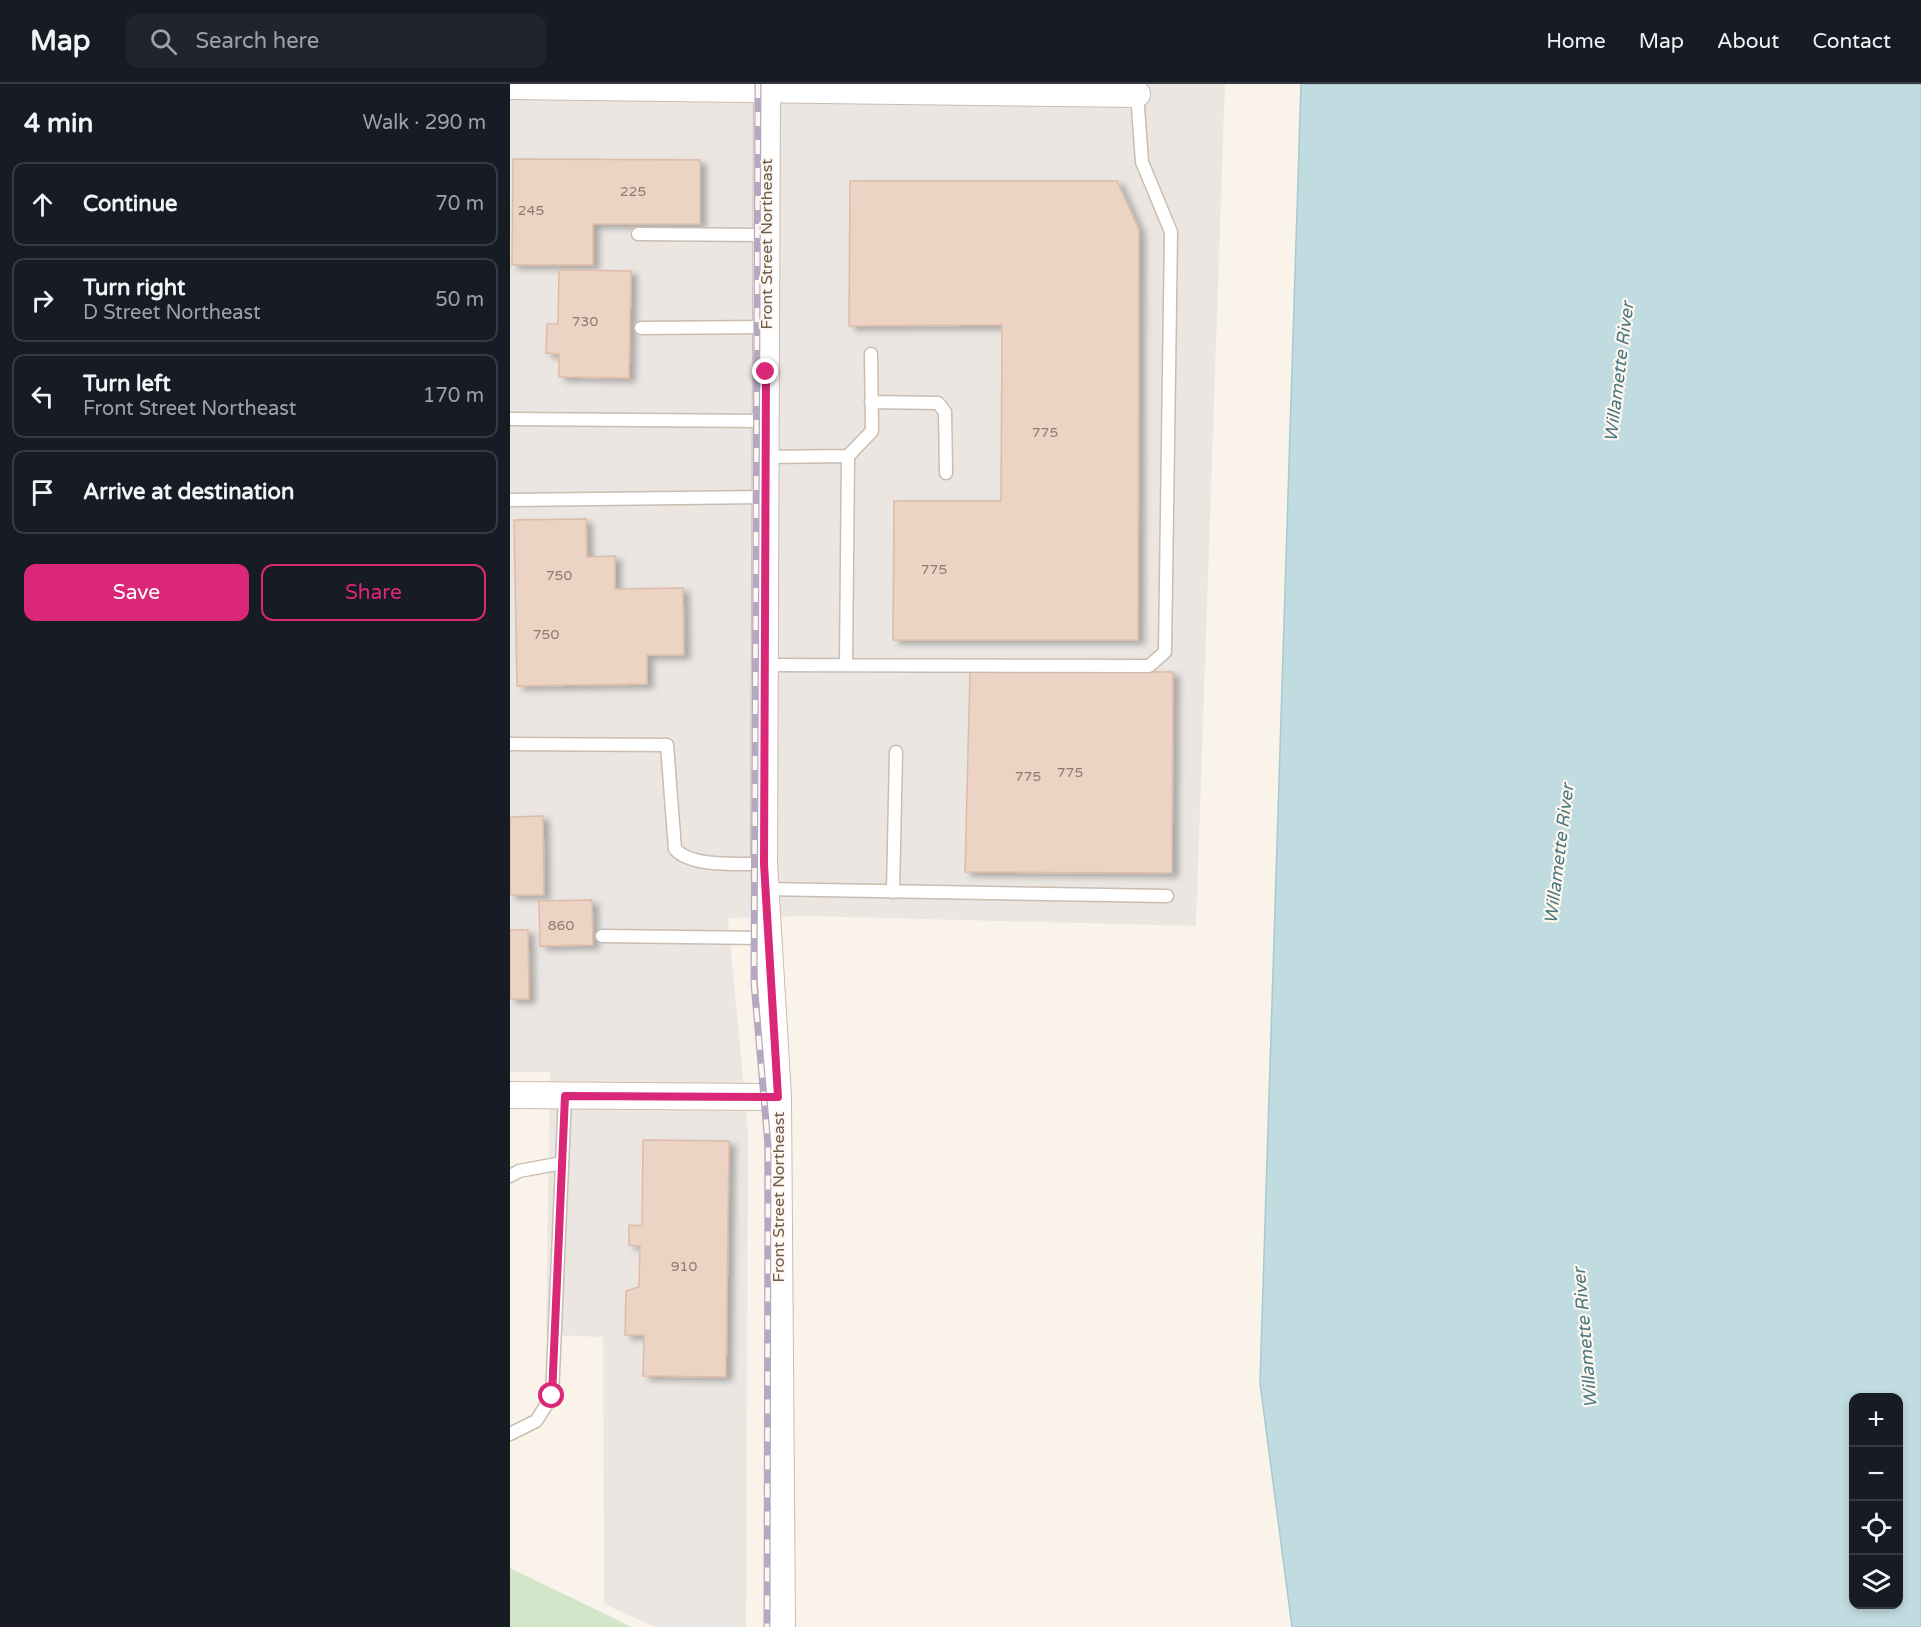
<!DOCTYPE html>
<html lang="en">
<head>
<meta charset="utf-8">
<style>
	body { margin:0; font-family:"Varela Round",sans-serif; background:#20242c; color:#f1f3f6 }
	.controls { position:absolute; right:18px; bottom:18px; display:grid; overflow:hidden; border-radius:12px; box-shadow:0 3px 9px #0003 }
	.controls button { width:54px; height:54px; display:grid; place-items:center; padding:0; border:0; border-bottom:2px solid #363941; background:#171b24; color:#f1f3f6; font:30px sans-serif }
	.stop { position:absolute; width:18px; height:18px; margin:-14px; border:4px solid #db2777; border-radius:50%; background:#fff }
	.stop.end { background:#db2777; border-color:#fff; box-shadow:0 2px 6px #0008 }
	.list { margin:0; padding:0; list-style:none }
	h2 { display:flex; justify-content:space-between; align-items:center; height:78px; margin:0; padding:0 24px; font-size:26px }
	h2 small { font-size:20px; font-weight:400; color:#9ea1a6 }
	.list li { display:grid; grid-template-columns:39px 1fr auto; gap:18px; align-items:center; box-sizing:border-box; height:84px; margin:0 12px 12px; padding:0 12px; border:2px solid #363941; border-radius:12px }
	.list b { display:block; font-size:22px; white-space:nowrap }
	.list p { margin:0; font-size:20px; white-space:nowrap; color:#9ea1a6 }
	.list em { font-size:20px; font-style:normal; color:#9ea1a6 }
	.actions { display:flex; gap:12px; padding:18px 24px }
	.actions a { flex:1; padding:14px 0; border:2px solid #db2777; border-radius:12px; text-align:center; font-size:21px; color:#db2777 }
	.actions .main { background:#db2777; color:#fff }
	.icon { flex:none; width:33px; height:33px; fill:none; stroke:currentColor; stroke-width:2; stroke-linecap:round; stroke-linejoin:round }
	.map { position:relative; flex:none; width:1411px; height:1543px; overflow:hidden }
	header { display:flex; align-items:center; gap:36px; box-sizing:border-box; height:84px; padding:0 30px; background:#171b24; border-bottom:2px solid #363941 }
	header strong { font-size:28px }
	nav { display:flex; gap:33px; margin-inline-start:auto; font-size:21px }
	.search { width:420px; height:54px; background:#20242c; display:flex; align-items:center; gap:15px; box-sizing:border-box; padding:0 21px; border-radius:12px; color:#9ea1a6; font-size:22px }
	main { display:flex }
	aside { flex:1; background:#171b24 }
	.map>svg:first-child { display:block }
	.industrial { fill:#ebe6e2 }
	.green { fill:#d4e6c9 }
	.water { fill:#c0dce1; stroke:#a7cad1; stroke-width:1.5; fill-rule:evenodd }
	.building { fill:#ecd4c4; stroke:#dcbca7; stroke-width:1.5; filter:url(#shadow) }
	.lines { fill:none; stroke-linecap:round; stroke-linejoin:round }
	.lane-casing { stroke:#cbbcb0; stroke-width:15 }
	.street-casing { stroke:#cbbcb0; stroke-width:28 }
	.lane { stroke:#fff; stroke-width:12 }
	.street { stroke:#fff; stroke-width:26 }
	.rail-casing { stroke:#b7a8c2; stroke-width:7 }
	.rail { stroke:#fdf7ef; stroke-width:4.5; stroke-dasharray:14; stroke-linecap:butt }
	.route { stroke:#db2777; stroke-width:8 }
	.labels { text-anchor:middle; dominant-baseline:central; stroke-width:4.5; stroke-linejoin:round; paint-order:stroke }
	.number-label { font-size:14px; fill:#907a6d }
	.street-label { font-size:16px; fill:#715c50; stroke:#fdf7ef }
	.water-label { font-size:18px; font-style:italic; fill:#4c7881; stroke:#fdf7ef }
</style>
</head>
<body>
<header>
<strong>Map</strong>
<div class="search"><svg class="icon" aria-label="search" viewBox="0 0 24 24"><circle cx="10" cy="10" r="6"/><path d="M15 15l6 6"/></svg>Search here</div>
<nav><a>Home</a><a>Map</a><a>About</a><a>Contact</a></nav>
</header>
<main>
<aside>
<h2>4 min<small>Walk · 290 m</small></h2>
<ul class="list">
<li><svg class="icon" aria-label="ahead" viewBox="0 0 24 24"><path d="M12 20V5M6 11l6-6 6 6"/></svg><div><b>Continue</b></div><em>70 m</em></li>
<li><svg class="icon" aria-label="right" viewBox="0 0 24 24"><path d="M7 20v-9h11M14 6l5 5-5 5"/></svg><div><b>Turn right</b><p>D Street Northeast</p></div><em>50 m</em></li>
<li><svg class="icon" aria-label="left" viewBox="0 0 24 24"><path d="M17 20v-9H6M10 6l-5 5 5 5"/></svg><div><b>Turn left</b><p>Front Street Northeast</p></div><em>170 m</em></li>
<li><svg class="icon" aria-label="arrive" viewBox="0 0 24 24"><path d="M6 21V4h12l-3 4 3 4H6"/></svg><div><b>Arrive at destination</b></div></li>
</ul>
<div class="actions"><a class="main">Save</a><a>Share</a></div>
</aside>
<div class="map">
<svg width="1411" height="1543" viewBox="0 0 1411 1543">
	<defs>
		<filter id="shadow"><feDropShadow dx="6" dy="4" stdDeviation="3" flood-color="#0004"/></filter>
	</defs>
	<rect width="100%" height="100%" fill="#faf3e9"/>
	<path class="industrial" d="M0 0H715L686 842 298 832 218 834 238 1049 236 1543H145L94 1520 93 1253 36 1251 40 988H0Z"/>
	<path class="green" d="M0 1484 122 1543H0Z"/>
	<path class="water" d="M791 0H1411V1543H782L750 1299ZM1344 1314H1388V1520H1344Z"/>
	<path class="building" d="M3 75 190 76V140H83V181H2Z
		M340 97H607L629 146 628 556H383L384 417H491L492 241 339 242Z
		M49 186 121 187 119 294 49 293V270L36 269 37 240H48Z
		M76 435 77 473 105 472V505L173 504 174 571H137V600L7 602 4 436Z
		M460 587 663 588 662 789 455 788Z
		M33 732 34 811H0V733Z
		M82 816 83 861 30 862 29 817Z
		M0 846H18L19 915H0Z
		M133 1056 219 1057 216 1293 133 1292 134 1251H115L116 1207 129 1203 130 1162 119 1161V1141L132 1142Z"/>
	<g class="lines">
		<g class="lane-casing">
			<path id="lane" d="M128 150 257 151
				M131 244 257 243
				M361 318 428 319 435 328 436 389
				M0 335 256 337
				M338 372 362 347 361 270
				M256 373 338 372 336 581
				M0 416 255 413
				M255 581 639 582 655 568 661 148 632 78 627 10
				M0 660 157 661 165 765C182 784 229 779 254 780
				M254 805 657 812
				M383 808 386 668
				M92 852 257 854
				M0 1092 9 1087 52 1079
				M0 1350 26 1337 42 1312 55 1012"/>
		</g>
		<g class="street-casing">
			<path id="street" d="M257 0 254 780 268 1013 272 1543
				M0 2 627 10
				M0 1011 268 1013"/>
		</g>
		<use href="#lane" class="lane"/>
		<use href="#street" class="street"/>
		<g class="rail-casing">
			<path id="rail" d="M248 0 244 899 258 1061 257 1543"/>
		</g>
		<use href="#rail" class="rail"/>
	</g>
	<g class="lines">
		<path class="route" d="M42 1312 55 1012 268 1013 254 780 256 288"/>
	</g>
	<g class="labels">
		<g class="number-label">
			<text x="123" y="107">225</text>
			<text x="21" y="126">245</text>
			<text x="75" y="237">730</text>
			<text x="535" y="348">775</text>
			<text x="424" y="485">775</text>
			<text x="49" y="491">750</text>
			<text x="36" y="550">750</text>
			<text x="560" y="688">775</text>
			<text x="518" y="692">775</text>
			<text x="51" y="841">860</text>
			<text x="174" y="1182">910</text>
		</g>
		<g class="street-label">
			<text transform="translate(257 160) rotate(-90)">Front Street Northeast</text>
			<text transform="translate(269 1113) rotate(-90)">Front Street Northeast</text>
		</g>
		<g class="water-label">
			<text transform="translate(1109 288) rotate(-83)">Willamette River</text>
			<text transform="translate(1049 770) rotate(-83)">Willamette River</text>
			<text transform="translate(1075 1254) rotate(-95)">Willamette River</text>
		</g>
	</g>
</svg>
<div class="controls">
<button>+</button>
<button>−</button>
<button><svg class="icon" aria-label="locate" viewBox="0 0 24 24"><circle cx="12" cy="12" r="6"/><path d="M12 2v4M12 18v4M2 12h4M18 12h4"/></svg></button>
<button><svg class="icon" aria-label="layers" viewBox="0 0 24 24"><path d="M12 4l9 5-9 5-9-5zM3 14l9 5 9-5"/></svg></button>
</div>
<div class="stop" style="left:42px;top:1312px"></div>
<div class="stop end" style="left:256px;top:288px"></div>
</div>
</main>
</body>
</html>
